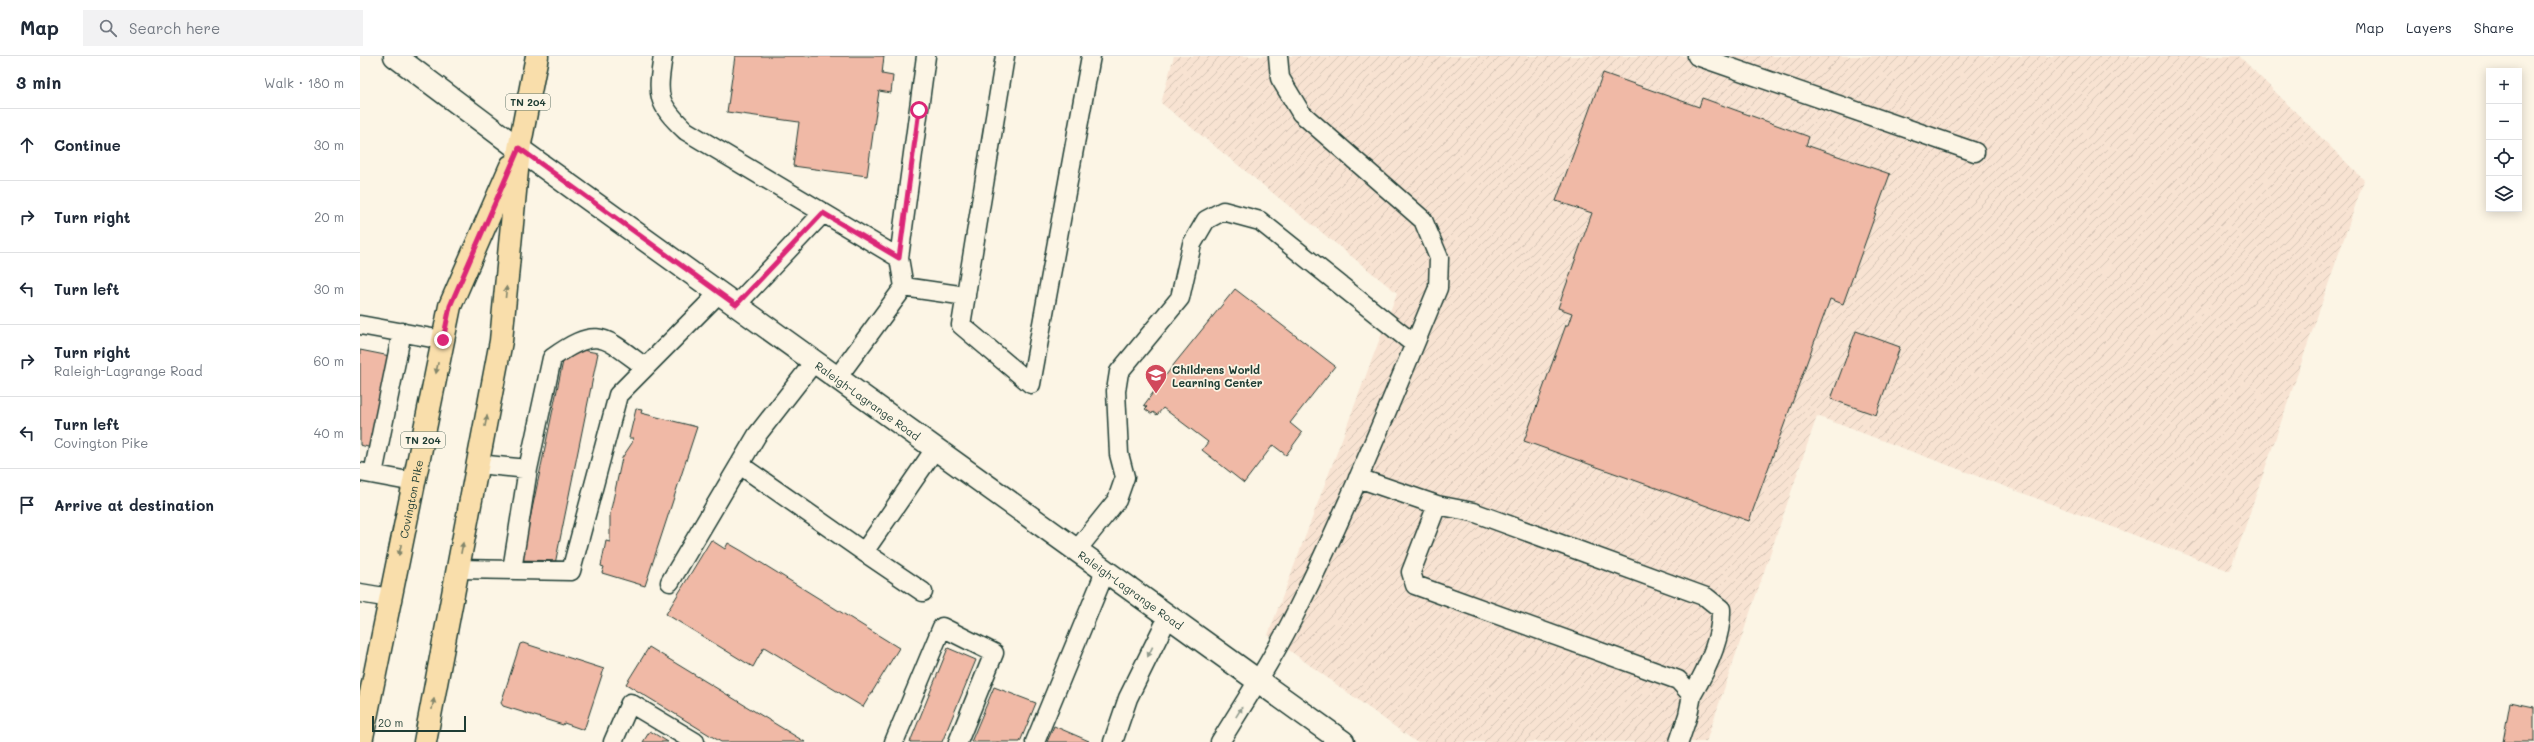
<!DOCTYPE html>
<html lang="en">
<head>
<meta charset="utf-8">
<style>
	body { margin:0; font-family:Mali,sans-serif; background:#f2f2f3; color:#1f2937 }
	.controls { position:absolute; right:12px; top:12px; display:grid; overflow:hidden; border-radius:0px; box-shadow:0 2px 10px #0003 }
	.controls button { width:36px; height:36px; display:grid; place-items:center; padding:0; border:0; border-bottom:1px solid #e0e1e3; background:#fff; color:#1f2937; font:20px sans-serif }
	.scale { position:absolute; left:12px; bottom:10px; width:94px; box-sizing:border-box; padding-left:4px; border:2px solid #1f3d34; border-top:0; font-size:11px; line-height:14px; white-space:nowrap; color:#1f3d34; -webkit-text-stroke:3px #fcf5e5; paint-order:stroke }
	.stop { position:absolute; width:12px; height:12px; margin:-9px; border:3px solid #db2777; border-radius:50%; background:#fff }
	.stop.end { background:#db2777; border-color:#fff; box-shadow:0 1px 4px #0008 }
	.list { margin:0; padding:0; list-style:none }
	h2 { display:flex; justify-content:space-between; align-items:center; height:52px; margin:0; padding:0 16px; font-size:17px }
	h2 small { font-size:13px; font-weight:400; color:#747a83 }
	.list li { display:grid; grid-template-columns:26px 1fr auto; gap:12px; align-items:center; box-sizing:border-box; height:72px; padding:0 16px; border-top:1px solid #e0e1e3 }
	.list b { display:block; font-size:15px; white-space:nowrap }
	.list p { margin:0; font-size:13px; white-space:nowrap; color:#747a83 }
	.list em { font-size:13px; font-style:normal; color:#747a83 }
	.icon { flex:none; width:22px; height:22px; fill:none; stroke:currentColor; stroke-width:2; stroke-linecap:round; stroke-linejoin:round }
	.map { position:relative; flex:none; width:2174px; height:686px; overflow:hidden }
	header { display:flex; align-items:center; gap:24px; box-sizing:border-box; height:56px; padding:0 20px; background:#fff; border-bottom:1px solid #e0e1e3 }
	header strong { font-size:19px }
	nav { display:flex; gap:22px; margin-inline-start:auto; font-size:14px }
	.search { width:280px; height:36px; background:#f2f2f3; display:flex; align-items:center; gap:10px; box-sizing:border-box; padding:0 14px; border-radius:0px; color:#747a83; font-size:15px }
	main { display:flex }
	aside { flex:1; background:#fff }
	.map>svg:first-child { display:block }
	.industrial { fill:url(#industrial-furrows) }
	.building { fill:#f0b9a6; stroke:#1f3d34 }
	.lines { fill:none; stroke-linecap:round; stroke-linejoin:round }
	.service-casing { stroke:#1f3d34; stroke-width:21 }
	.secondary-casing { stroke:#1f3d34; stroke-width:25 }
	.primary-casing { stroke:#1f3d34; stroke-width:25 }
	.service { stroke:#fcf5e5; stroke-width:18 }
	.secondary { stroke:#fcf5e5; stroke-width:22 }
	.primary { stroke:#f9deab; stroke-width:22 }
	.oneway { fill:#81856a }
	.oneway2 { fill:#8e998c }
	.route { stroke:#db2777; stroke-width:5 }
	.labels { text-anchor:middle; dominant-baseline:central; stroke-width:3.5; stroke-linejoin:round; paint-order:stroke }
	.shield { fill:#fcf5e5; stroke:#617469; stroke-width:1 }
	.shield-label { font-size:10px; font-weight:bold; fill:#1f3d34 }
	.poi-label { font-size:11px; font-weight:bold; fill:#1f3d34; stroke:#fcf5e5; text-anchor:start }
	.street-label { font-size:11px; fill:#1f3d34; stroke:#fcf5e5 }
</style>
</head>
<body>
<header>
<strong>Map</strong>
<div class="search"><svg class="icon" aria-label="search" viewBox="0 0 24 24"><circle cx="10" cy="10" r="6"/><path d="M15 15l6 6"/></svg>Search here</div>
<nav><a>Map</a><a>Layers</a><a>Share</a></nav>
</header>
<main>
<aside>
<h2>3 min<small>Walk · 180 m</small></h2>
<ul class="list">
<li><svg class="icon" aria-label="ahead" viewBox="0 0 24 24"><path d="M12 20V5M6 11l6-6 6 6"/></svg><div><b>Continue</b></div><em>30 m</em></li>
<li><svg class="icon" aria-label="right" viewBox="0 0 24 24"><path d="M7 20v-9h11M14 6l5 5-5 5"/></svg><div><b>Turn right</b></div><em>20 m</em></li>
<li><svg class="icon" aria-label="left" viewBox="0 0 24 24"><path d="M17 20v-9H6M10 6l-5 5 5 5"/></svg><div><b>Turn left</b></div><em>30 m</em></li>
<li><svg class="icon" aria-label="right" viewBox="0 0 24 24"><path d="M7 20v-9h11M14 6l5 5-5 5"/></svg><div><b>Turn right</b><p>Raleigh-Lagrange Road</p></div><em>60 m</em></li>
<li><svg class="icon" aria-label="left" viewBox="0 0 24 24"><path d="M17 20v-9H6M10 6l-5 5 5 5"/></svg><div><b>Turn left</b><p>Covington Pike</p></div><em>40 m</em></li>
<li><svg class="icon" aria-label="arrive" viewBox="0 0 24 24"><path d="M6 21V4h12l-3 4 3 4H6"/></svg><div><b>Arrive at destination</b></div></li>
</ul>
</aside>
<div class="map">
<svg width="2174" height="686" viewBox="0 0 2174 686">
	<defs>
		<pattern id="industrial-furrows" width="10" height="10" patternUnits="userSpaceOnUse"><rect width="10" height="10" fill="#f8e3d2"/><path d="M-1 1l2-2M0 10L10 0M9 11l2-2" fill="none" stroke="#d4c4b5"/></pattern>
	</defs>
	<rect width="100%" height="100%" fill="#fcf5e5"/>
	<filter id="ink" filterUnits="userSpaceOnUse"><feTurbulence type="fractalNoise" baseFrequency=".025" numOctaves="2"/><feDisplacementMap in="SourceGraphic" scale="8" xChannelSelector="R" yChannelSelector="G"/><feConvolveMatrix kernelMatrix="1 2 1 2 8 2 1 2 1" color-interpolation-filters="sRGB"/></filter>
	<g filter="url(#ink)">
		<path class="industrial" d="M814 0H1879L2004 124 1870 515 1457 360 1346 686H1056L908 579 1037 237 801 47Z"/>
		<path class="building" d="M375 0H524L522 18 533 20 531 37 519 35 507 120 433 110 439 66 367 56Z
			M1243 17 1339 51 1342 42 1345 43 1447 80 1449 81 1446 89 1530 118 1483 248 1470 243 1389 465 1164 385 1206 269H1208L1212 257 1198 252 1232 157 1196 145Z
			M875 233 975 310 930 367 942 377 926 399 913 389 884 427 842 394 848 386 803 352 797 359 793 356 792 358 785 353 787 351 784 349 815 307Z
			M1496 275 1540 291 1516 359 1471 343Z
			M206 291 238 297 194 513 161 506Z
			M0 294 30 300 12 392 0 389Z
			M276 353 282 354 281 357 337 371 285 530 242 517 244 511 241 510 246 485 250 486V458L262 402 272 387 273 382H269Z
			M351 484 365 493 368 487 382 495 539 592 503 651 404 591 393 611 306 558Z
			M163 587 244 613 224 674 204 667 203 669 143 650 141 647 160 588Z
			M289 591 445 686H361L266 628Z
			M588 592 616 604 582 686H550Z
			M634 631 676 647 660 686H611Z
			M2150 646 2174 651V686H2143Z
			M694 670 729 685 728 686H687Z
			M290 675 308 686H283Z"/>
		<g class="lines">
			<g class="service-casing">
				<path id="service" d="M303 0C297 39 296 47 326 75L539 202
					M645 0 601 269 671 328 731 0
					M1337 0 1615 96
					M544 231 539 202 566 0
					M376 249 463 157
					M0 269 83 284
					M477 322 544 231 606 240
					M118 408 168 413 152 514
					M380 409 504 496 575 393
					M168 413 192 302C238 269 244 281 285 311
					M0 416 54 426
					M13 418 42 276
					M998 422 1077 449 1051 516 1055 529 1318 624 1332 639 1328 659 1319 686
					M1077 449 1113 456 1346 541 1361 553C1362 582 1346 615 1332 639
					M716 495 757 444 765 421 759 398 756 335 759 316 820 242 832 188 846 164 863 155 900 165 1054 288
					M504 496 563 536
					M98 513 211 515 258 339 359 237
					M310 526 397 379 454 306
					M0 537 30 542
					M253 686 270 647 335 686
					M534 686 582 571 634 597 598 686
					M675 686 745 516
					M753 686 768 642 808 561
					M860 686C887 642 916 598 938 552 990 448 1033 340 1078 232L1079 202 1063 164 941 57 920 22 918 0"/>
			</g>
			<g class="secondary-casing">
				<g id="secondary">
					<path id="s1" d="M35 0 159 93 983 686"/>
				</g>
			</g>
			<g class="primary-casing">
				<g id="primary">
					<path id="s2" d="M1 686 90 250 151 110"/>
					<path d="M65 686 141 285 159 93 177 0"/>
				</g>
			</g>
			<use href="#service" class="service"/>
			<use href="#secondary" class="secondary"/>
			<use href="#primary" class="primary"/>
		</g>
		<defs><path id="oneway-solid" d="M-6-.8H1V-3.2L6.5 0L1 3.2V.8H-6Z"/></defs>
		<g class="oneway">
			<use href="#oneway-solid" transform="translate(146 236) rotate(-85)"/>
			<use href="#oneway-solid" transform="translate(77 312) rotate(101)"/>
			<use href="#oneway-solid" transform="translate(126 365) rotate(-79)"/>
			<use href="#oneway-solid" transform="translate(102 492) rotate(-79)"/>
			<use href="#oneway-solid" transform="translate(40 494) rotate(102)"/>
			<use href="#oneway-solid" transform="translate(73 648) rotate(-79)"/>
		</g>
		<g class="oneway2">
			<use href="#oneway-solid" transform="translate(790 596) rotate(116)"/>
			<use href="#oneway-solid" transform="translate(879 656) rotate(-58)"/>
		</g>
	</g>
	<g class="lines" filter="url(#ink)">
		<path class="route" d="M83 284 90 250 159 92 376 249 463 157 539 202 559 54"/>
	</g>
	<defs>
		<g id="school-pin" transform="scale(1.15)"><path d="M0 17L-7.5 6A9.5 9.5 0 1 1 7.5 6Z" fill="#d1495b" stroke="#fcf5e5"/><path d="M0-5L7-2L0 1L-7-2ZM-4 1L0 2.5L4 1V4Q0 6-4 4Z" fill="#fff"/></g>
	</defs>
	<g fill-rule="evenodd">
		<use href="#school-pin" x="796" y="319"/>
	</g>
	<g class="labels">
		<g class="shield">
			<rect x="146" y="38" width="44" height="16" rx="3"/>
			<rect x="41" y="376" width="44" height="16" rx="3"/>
		</g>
		<g class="shield-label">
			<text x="168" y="46">TN 204</text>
			<text x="63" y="384">TN 204</text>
		</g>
		<g class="poi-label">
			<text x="812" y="313">Childrens World<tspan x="812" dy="13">Learning Center</tspan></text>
		</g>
		<g class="street-label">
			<text stroke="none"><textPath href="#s1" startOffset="585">Raleigh-Lagrange Road</textPath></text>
			<text stroke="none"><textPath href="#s2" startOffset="248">Covington Pike</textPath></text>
			<text stroke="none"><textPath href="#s1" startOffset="909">Raleigh-Lagrange Road</textPath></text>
		</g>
	</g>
</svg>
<div class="controls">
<button>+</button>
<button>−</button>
<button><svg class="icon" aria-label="locate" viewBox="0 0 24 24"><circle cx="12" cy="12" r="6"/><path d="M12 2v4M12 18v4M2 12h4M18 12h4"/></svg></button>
<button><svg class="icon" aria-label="layers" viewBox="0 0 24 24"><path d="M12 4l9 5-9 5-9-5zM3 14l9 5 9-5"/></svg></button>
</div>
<div class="scale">20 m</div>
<div class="stop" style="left:559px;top:54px"></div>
<div class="stop end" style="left:83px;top:284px"></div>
</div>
</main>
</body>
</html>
